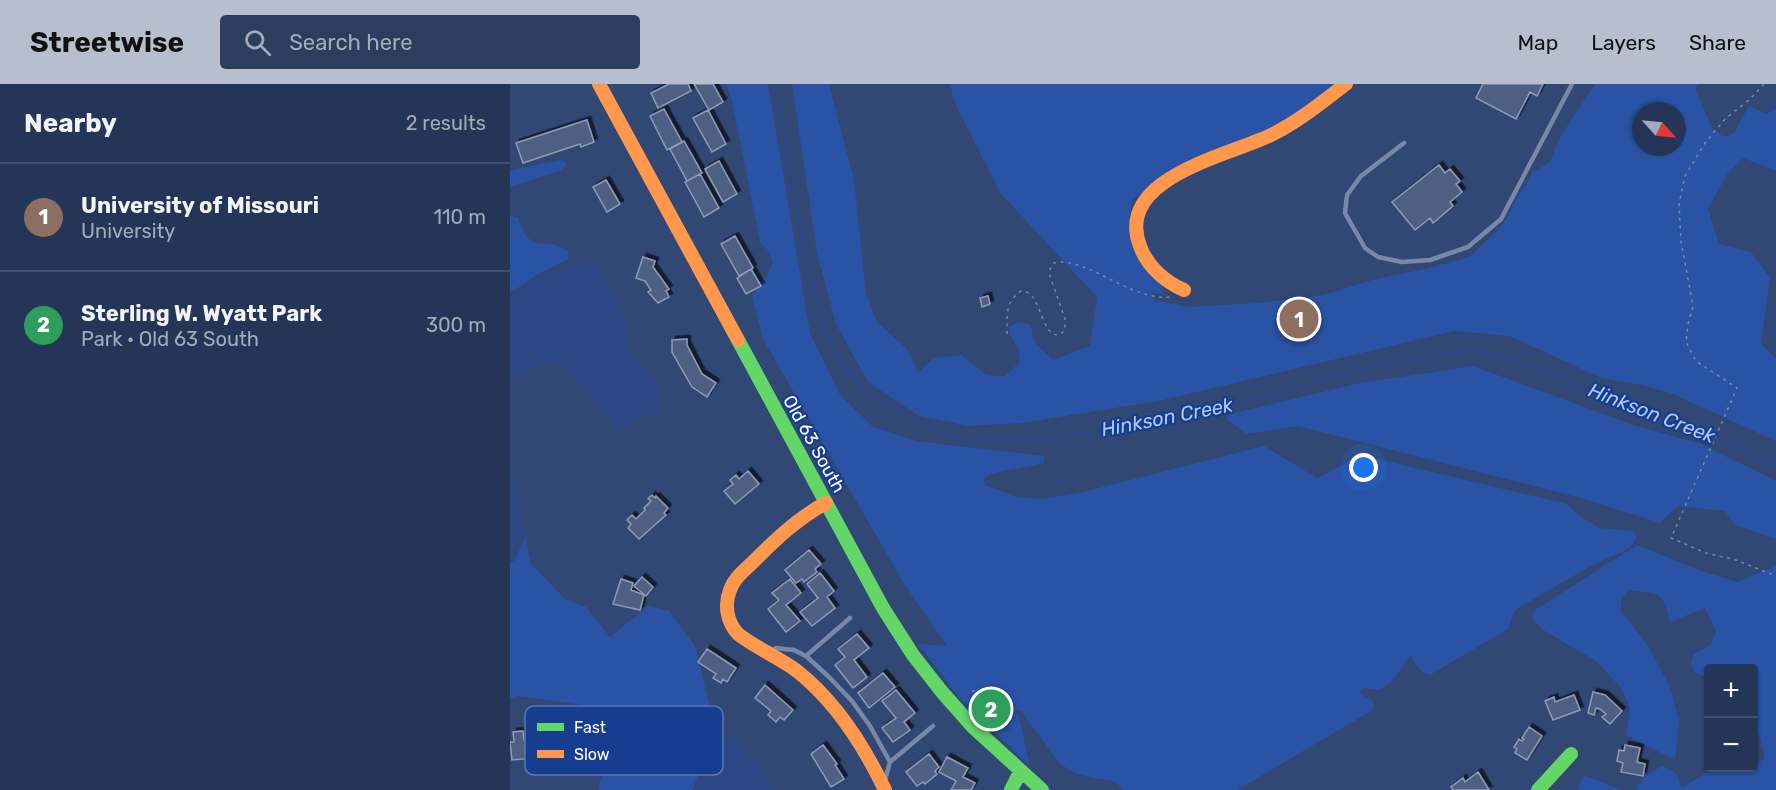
<!DOCTYPE html>
<html lang="en">
<head>
<meta charset="utf-8">
<style>
	body { margin:0; font-family:Rubik,sans-serif; background:#2d3d5d; color:#f1f3f6 }
	.controls { position:absolute; right:18px; bottom:18px; display:grid; overflow:hidden; border-radius:6px; box-shadow:0 2px 4px #0004 }
	.controls button { width:54px; height:54px; display:grid; place-items:center; padding:0; border:0; border-bottom:2px solid #42506d; background:#253557; color:#f1f3f6; font:30px sans-serif }
	.compass { position:absolute; left:1122px; top:18px; width:54px; height:54px; border-radius:50%; background:#253557; box-shadow:0 2px 4px #0004; rotate:117deg }
	.you { position:absolute; left:854px; top:384px; width:21px; height:21px; margin:-15px; border:4px solid #fff; border-radius:50%; background:#1a73e8; box-shadow:0 0 0 9px #1a73e833 }
	.badge { display:grid; place-items:center; width:39px; height:39px; border-radius:50%; background:#b7bfce; color:#fff; font-size:20px; font-weight:700 }
	.pin { position:absolute; translate:-50% -50%; border:3px solid #fff; box-shadow:0 2px 6px #0006 }
	.list { margin:0; padding:0; list-style:none }
	h2 { display:flex; justify-content:space-between; align-items:center; height:78px; margin:0; padding:0 24px; font-size:26px }
	h2 small { font-size:20px; font-weight:400; color:#a3abba }
	.list li { display:grid; grid-template-columns:39px 1fr auto; gap:18px; align-items:center; box-sizing:border-box; height:108px; padding:0 24px; border-top:2px solid #42506d }
	.list b { display:block; font-size:22px; white-space:nowrap }
	.list p { margin:0; font-size:20px; white-space:nowrap; color:#a3abba }
	.list em { font-size:20px; font-style:normal; color:#a3abba }
	.icon { flex:none; width:33px; height:33px; fill:none; stroke:currentColor; stroke-width:2; stroke-linecap:round; stroke-linejoin:round }
	.map { position:relative; flex:none; width:1266px; height:706px; overflow:hidden }
	header { display:flex; align-items:center; gap:36px; box-sizing:border-box; height:84px; padding:0 30px; background:#b7bfce; color:#111 }
	header strong { font-size:28px }
	nav { display:flex; gap:33px; margin-inline-start:auto; font-size:21px }
	.search { width:420px; height:54px; background:#2d3d5d; display:flex; align-items:center; gap:15px; box-sizing:border-box; padding:0 21px; border-radius:6px; color:#a3abba; font-size:22px }
	main { display:flex }
	aside { flex:1; background:#253557 }
	.map>svg:first-child { display:block }
	.green { fill:#2a53a6; fill-rule:evenodd }
	.water { fill:#2c4783 }
	.lines { fill:none; stroke-linecap:round; stroke-linejoin:round }
	.stream { stroke:#2c4783; stroke-width:3 }
	.building { fill:#4e6084; stroke:#8d9bb5; stroke-width:1.5; filter:url(#shadow) }
	.path { stroke:#7988a7; stroke-width:1.5; stroke-dasharray:3 4.5; stroke-linecap:butt }
	.lane { stroke:#7988a7; stroke-width:4.5 }
	.fast { stroke:#63d668; stroke-width:14 }
	.slow { stroke:#ff974d; stroke-width:14 }
	.labels { text-anchor:middle; dominant-baseline:central; stroke-width:4.5; stroke-linejoin:round; paint-order:stroke }
	.street-label { font-size:18px; fill:#fff; stroke:#163d8f }
	.water-label { font-size:20px; font-style:italic; fill:#afc7f7; stroke:#163d8f }
	.key { fill:#163d8f; stroke:#5c77b1; stroke-width:1.5 }
	.key-label { font-size:16px; fill:#fff }
</style>
</head>
<body>
<header>
<strong>Streetwise</strong>
<div class="search"><svg class="icon" aria-label="search" viewBox="0 0 24 24"><circle cx="10" cy="10" r="6"/><path d="M15 15l6 6"/></svg>Search here</div>
<nav><a>Map</a><a>Layers</a><a>Share</a></nav>
</header>
<main>
<aside>
<h2>Nearby<small>2 results</small></h2>
<ul class="list">
<li><span class="badge" style="background:#8d6e63">1</span><div><b>University of Missouri</b><p>University</p></div><em>110 m</em></li>
<li><span class="badge" style="background:#2e9e5b">2</span><div><b>Sterling W. Wyatt Park</b><p>Park · Old 63 South</p></div><em>300 m</em></li>
</ul>
</aside>
<div class="map">
<svg width="1266" height="706" viewBox="0 0 1266 706">
	<defs>
		<filter id="shadow"><feDropShadow dx="3.5" dy="-3.5" stdDeviation="0" flood-color="#0009"/></filter>
	</defs>
	<rect width="100%" height="100%" fill="#314774"/>
	<path class="green" d="M216 0H258L300 249 330 311 363 343 406 357 534 372V379L480 390 474 395 475 401 506 413 531 415 569 409 754 362 807 394 848 373 868 375 1057 420 1070 432 1089 444 1123 447 1127 454 1120 464 1077 484 1005 526 998 545 920 591 912 588 900 572 882 597 870 606 853 604 850 608 852 611 863 617V626L727 706H614L603 697 582 694 565 689 550 680 511 627H505L509 633 520 682 452 617 408 560 437 562 393 498 253 255 242 212 250 197 257 193 263 177 257 165 250 158 221 13Z
		M282 0H319L344 96 356 209 367 238 398 266 408 289 424 274 451 271 476 291 495 292 510 278 508 264 500 251 499 243 509 238 520 240 525 259 543 276 580 262 587 213 491 110 444 17 440 0H829L760 48 651 94 622 116 619 141 631 176 653 203 654 210 640 208 646 217 680 223 748 219 814 211 862 196 919 184 959 173 991 143 1022 89 1040 78 1049 55 1085 0H1189L1185 4 1203 46 1215 53 1224 49 1239 22 1256 30 1266 25V87L1233 74 1218 89 1198 125 1209 160 1241 168 1260 194 1251 260 1266 274V357L1163 310 1133 301 1091 294 1000 252 944 247 653 316 513 339 458 342 409 332 358 298 326 240 307 169ZM1131 27H1167V63H1131Z
		M51 76 57 80 51 86 0 103V86Z
		M0 131 8 134C20 173 36 151 58 167V175L30 189 0 209Z
		M963 282 1123 341 1191 360 1266 397V455L1225 441 1215 427 1168 422 1150 439 1071 414 788 342 736 350 715 334 720 330 850 299Z
		M15 454 21 480 55 515 76 523 100 553 138 522 158 526 185 562 207 652 189 671 187 694 182 706H90L88 701 123 638 101 625 8 612 0 614V479L4 477Z
		M1127 461 1186 485 1227 498 1266 482V706H1125L1134 693 1152 682 1166 689 1172 704 1204 684H1244V679H1246L1255 675 1244 631V584H1198V594L1184 588 1181 581 1183 570 1201 561 1206 547 1195 524 1160 538C1152 506 1151 510 1119 506L1111 516V527L1139 563 1161 606 1169 637 1165 676 1116 651 1120 624 1112 605 1086 577 1033 546 1022 534 1025 526Z
		M1074 691 1112 706H1068Z"/>
	<path class="water" d="M71 176 82 180 89 187 106 213 115 235 119 263 148 302 149 326 107 348 81 314 49 280 28 278 0 298V212L29 192Z
		M0 386 5 396 14 445 2 475 0 476Z
		M227 650 237 669 262 701V706H184C193 685 205 659 227 650Z"/>
	<g class="lines">
		<path class="stream" d="M265 0 297 180 317 249 330 276 355 307 405 337 450 356 510 358 674 334 882 278 965 266 1050 293 1136 330 1216 357 1266 385"/>
	</g>
	<path class="building" d="M159 0H178L181 7 148 24 141 9Z
		M184 0H203L213 18 199 26Z
		M973 0H1033L1027 12 1020 8 1006 35 966 14Z
		M154 25 172 58 157 66 140 32Z
		M198 26 216 60 202 68 183 34Z
		M77 36 84 58 71 63 70 60 13 79 6 59Z
		M174 57 192 89 177 97 160 65Z
		M209 77 227 110 213 118 195 85Z
		M929 81 935 89 940 85 950 97 946 100 952 108 940 118 943 122 923 139 920 134 905 146 882 118Z
		M190 90 209 124 194 133 175 98Z
		M96 96 110 120 97 128 83 103Z
		M225 152 243 184 229 192 211 160Z
		M133 173 145 177 143 183 159 205 156 207 159 213 148 219 138 208 141 206 135 197 126 194Z
		M241 185 251 202 236 210 227 194Z
		M478 212 480 220 472 223 470 214Z
		M177 255V261L192 290 206 299 197 313 182 303 162 268V256Z
		M238 387 249 400 225 420 214 407 223 400 220 396 226 391 229 395Z
		M142 411 145 414 146 412 158 424 154 429 156 431 129 455 118 444 121 440 117 436 122 431 126 435 135 426 134 424 141 417 138 415Z
		M299 466 311 480 305 485 307 488 294 498 292 495 286 499 275 486Z
		M310 489 324 507 317 513 325 524 302 542 290 528 308 514 297 500Z
		M132 493 143 503 136 512 124 502Z
		M111 495 123 499 121 506 134 511 130 526 103 520Z
		M280 495 291 509 276 521 290 537 276 548 258 525 269 516 262 509Z
		M347 550 359 564 344 576 357 593 343 604 325 581 335 573 328 565Z
		M197 565 226 584 217 598 213 595 211 599 203 594 206 590 188 578Z
		M373 589 385 603 359 624 348 609Z
		M255 601 283 626 274 636 270 633 266 638 258 631 261 627 245 614Z
		M386 606 405 629 394 638 400 646 383 658 372 644 386 634 372 617Z
		M1083 608 1095 611 1112 627 1100 640 1092 633 1096 630 1090 625 1086 624 1084 631 1078 629Z
		M1064 611 1070 626 1043 636 1035 617 1044 613 1045 618Z
		M1019 643 1032 652 1017 676 1005 669 1007 665 1004 663 1009 655 1012 657 1014 655 1012 654Z
		M13 647 14 656 34 654 36 673 2 676 0 658H4L3 648Z
		M313 661 327 680 325 681 334 695 321 703 301 670Z
		M1115 661 1130 664 1127 678 1135 680 1133 692 1111 688 1113 679 1107 677 1109 666 1114 667Z
		M419 670 429 683 425 687 427 690 415 700 413 698 407 702 396 688Z
		M437 673 458 684 453 693 465 699 461 706H441L446 697 429 688Z
		M968 688 979 706H943L941 703 953 694 955 698Z"/>
	<g class="lines">
		<path class="path" d="M1254 0 1239 16 1216 34 1195 59 1175 92 1169 120 1171 157 1183 222 1178 240 1176 258 1186 277 1227 304 1161 454 1196 469 1226 476 1266 492
			M497 250C497 232 495 218 511 207 514 207 517 208 520 210 531 218 536 266 555 246V235L540 192V185L544 179C574 171 621 217 660 213
			M462 607H467L473 611 477 610"/>
		<path class="lane" d="M894 59 851 92 837 111 835 129 855 164 868 173 892 178 920 176 958 163 991 135 1062 0
			M262 567 266 564 284 566 296 572 319 593 342 617 360 642 380 678 375 696
			M296 572 340 534
			M380 678 423 642"/>
		<path class="fast" d="M228 256 373 524 403 571 432 608 463 643 532 706
			M501 706 510 688
			M1028 706 1061 670"/>
		<path class="slow" d="M89 0 228 256
			M674 206C655 198 637 182 630 162 604 94 718 72 761 51 788 38 812 18 836 0
			M316 419C288 434 266 455 243 478 234 487 224 494 220 506 214 521 217 538 228 550 246 564 268 573 287 587 325 617 354 662 375 706"/>
	</g>
	<g class="labels">
		<g class="street-label">
			<text transform="translate(304 360) rotate(61)">Old 63 South</text>
		</g>
		<g class="water-label">
			<text transform="translate(1142 329) rotate(21)">Hinkson Creek</text>
			<text transform="translate(657 333) rotate(-11)">Hinkson Creek</text>
		</g>
	</g>
	<rect x="15" y="622" width="198" height="69" rx="9" class="key"/>
	<rect x="27" y="639" width="27" height="8" fill="#63d668"/>
	<rect x="27" y="666" width="27" height="8" fill="#ff974d"/>
	<g class="key-label">
		<text x="64" y="649">Fast</text>
		<text x="64" y="676">Slow</text>
	</g>
</svg>
<div class="controls">
<button>+</button>
<button>−</button>
</div>
<svg class="compass" viewBox="-18 -18 36 36"><path d="M0-13l5 13h-10z" fill="#e53935"/><path d="M0 13l5-13h-10z" fill="#a3abba"/></svg>
<div class="you"></div>
<div class="pin badge" style="left:789px;top:235px;background:#8d6e63">1</div>
<div class="pin badge" style="left:481px;top:625px;background:#2e9e5b">2</div>
</div>
</main>
</body>
</html>
